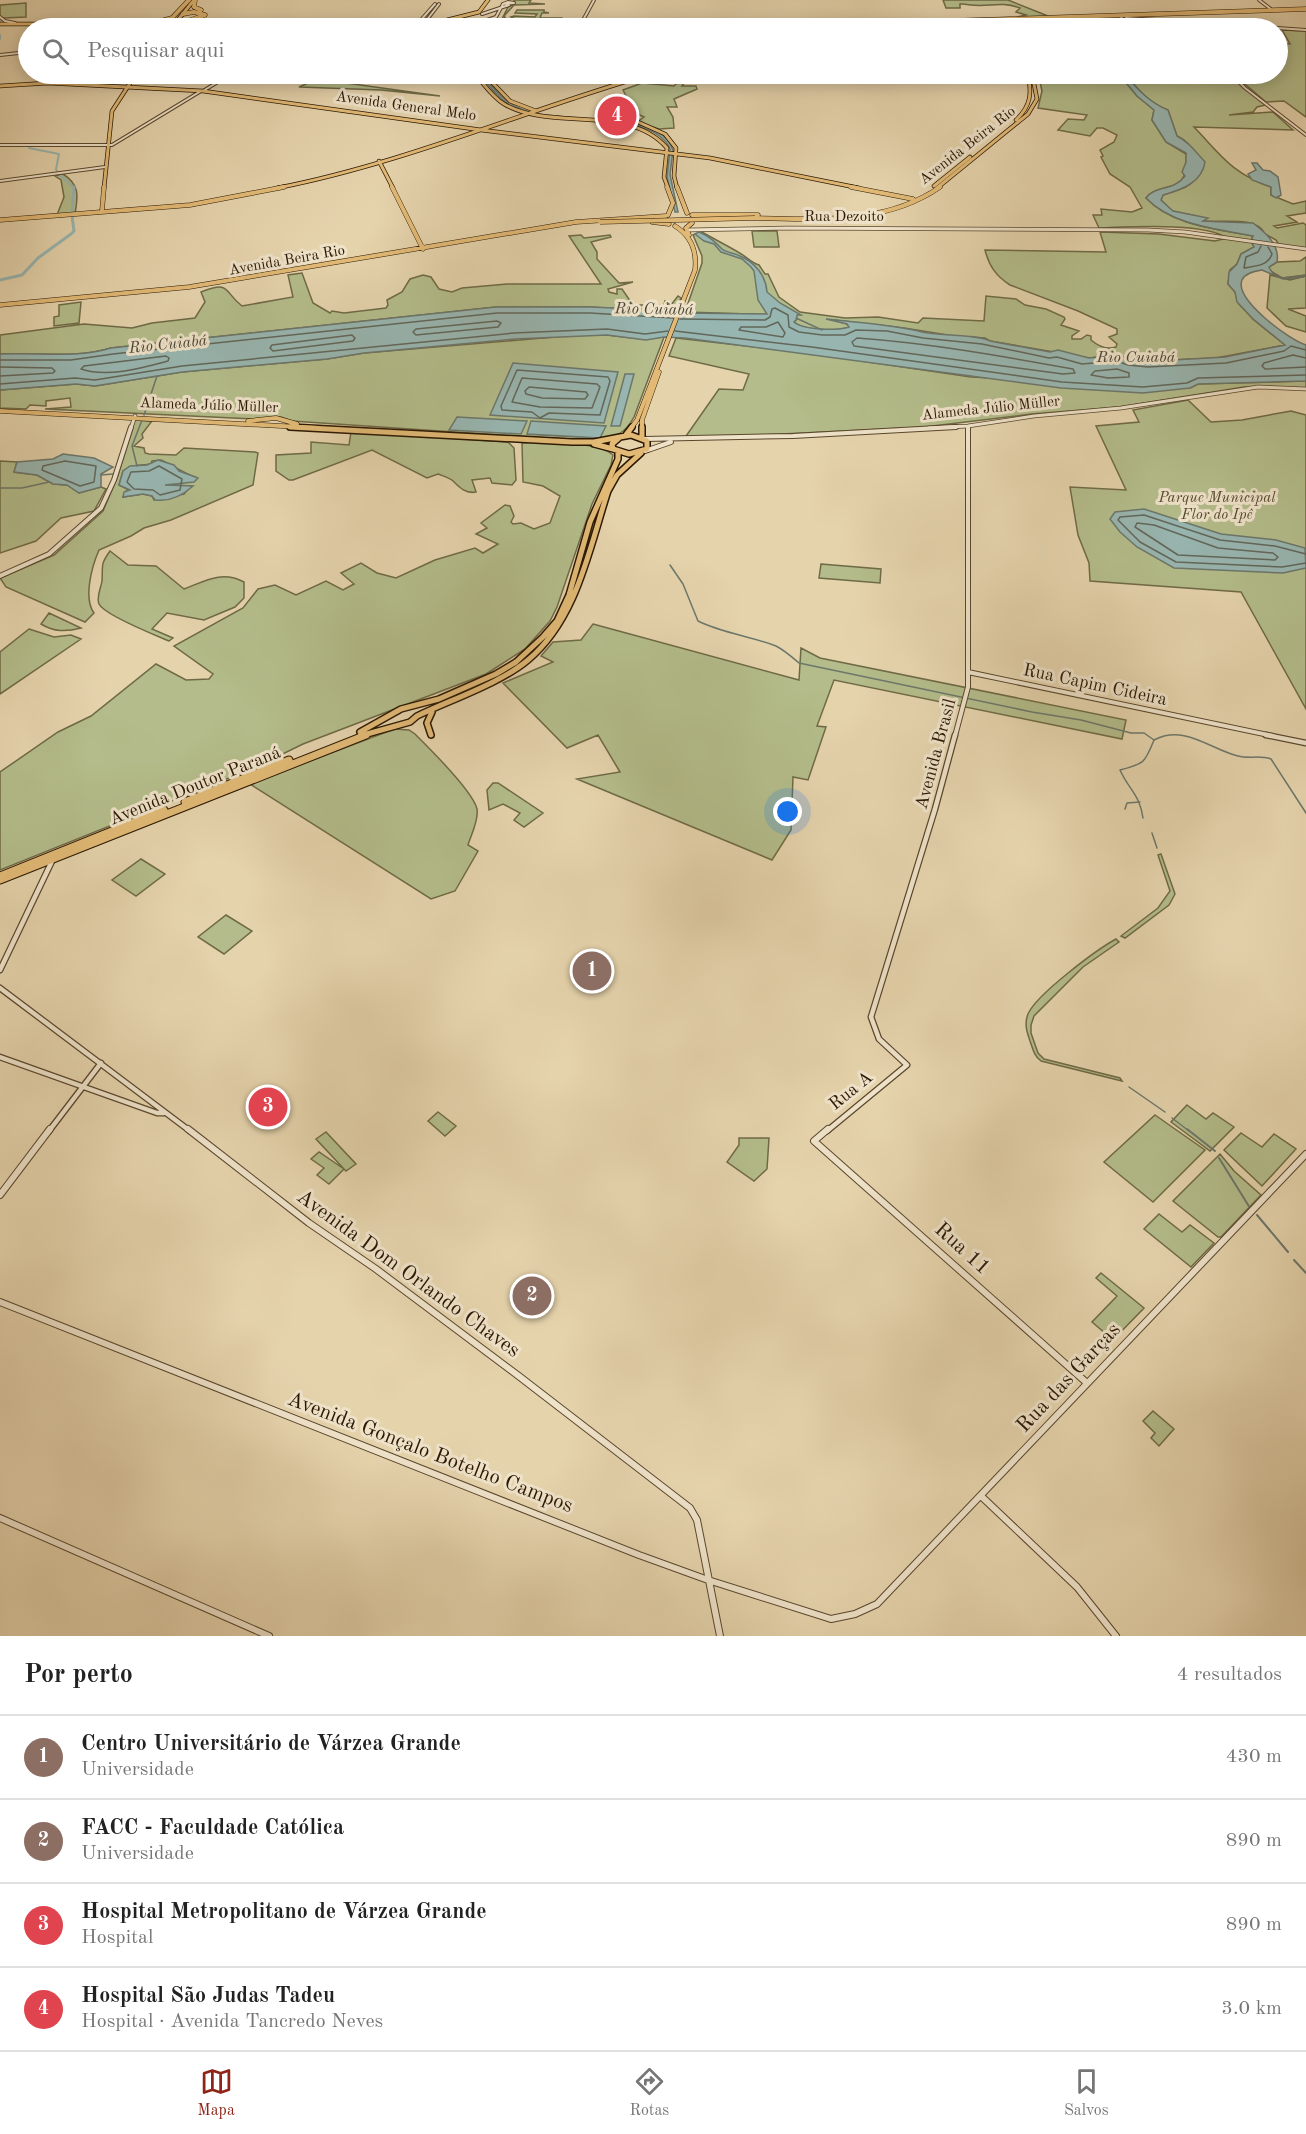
<!DOCTYPE html>
<html lang="pt">
<head>
<meta charset="utf-8">
<style>
	body { margin:0; font-family:"Old Standard TT",serif; background:#f6f6f6; color:#222 }
	.you { position:absolute; left:788px; top:812px; width:21px; height:21px; margin:-15px; border:4px solid #fff; border-radius:50%; background:#1a73e8; box-shadow:0 0 0 9px #1a73e833 }
	.badge { display:grid; place-items:center; width:39px; height:39px; border-radius:50%; background:#8f2418; color:#fff; font-size:20px; font-weight:700 }
	.pin { position:absolute; translate:-50% -50%; border:3px solid #fff; box-shadow:0 2px 6px #0006 }
	.list { margin:0; padding:0; list-style:none }
	h2 { display:flex; justify-content:space-between; align-items:center; height:78px; margin:0; padding:0 24px; font-size:26px }
	h2 small { font-size:20px; font-weight:400; color:#767676 }
	.list li { display:grid; grid-template-columns:39px 1fr auto; gap:18px; align-items:center; box-sizing:border-box; height:84px; padding:0 24px; border-top:2px solid #e0e0e0 }
	.list b { display:block; font-size:22px; white-space:nowrap }
	.list p { margin:0; font-size:20px; white-space:nowrap; color:#767676 }
	.list em { font-size:20px; font-style:normal; color:#767676 }
	.icon { flex:none; width:33px; height:33px; fill:none; stroke:currentColor; stroke-width:2; stroke-linecap:round; stroke-linejoin:round }
	.map { position:relative; flex:none; width:1306px; height:1636px; overflow:hidden }
	.search { position:absolute; background:#fff; box-shadow:0 3px 15px #0003; left:18px; right:18px; top:18px; height:66px; display:flex; align-items:center; gap:15px; box-sizing:border-box; padding:0 21px; border-radius:33px; color:#767676; font-size:22px }
	.sheet { height:414px; background:#fff }
	nav { display:flex; justify-content:space-around; align-items:center; box-sizing:border-box; height:84px; border-top:2px solid #e0e0e0; background:#fff; font-size:16px; color:#767676 }
	nav a { display:grid; justify-items:center; gap:3px }
	nav .on { color:#8f2418 }
	.map>svg:first-child { display:block }
	.green { fill:#b3bc8a; stroke:#6f6a46; stroke-width:1.5; fill-rule:evenodd }
	.water { fill:#98b6b1; stroke:#6c776b; stroke-width:1.5 }
	.lines { fill:none; stroke-linecap:round; stroke-linejoin:round }
	.shore { stroke:#62675a; stroke-width:1.5 }
	.stream-far1 { stroke:#6c776b; stroke-width:1.5 }
	.stream { stroke:#6c776b; stroke-width:2 }
	.canal-far1 { stroke:#98b6b1; stroke-width:2 }
	.canal { stroke:#98b6b1; stroke-width:3 }
	.minor-far4-casing { stroke:#5a472d; stroke-width:4 }
	.minor-far3-casing { stroke:#5a472d; stroke-width:4.5 }
	.minor-far2-casing { stroke:#5a472d; stroke-width:6 }
	.minor-far1-casing { stroke:#5a472d; stroke-width:7 }
	.minor-casing { stroke:#5a472d; stroke-width:8 }
	.major-far3-casing { stroke:#2b1803; stroke-width:4.5 }
	.major-far2-casing { stroke:#2b1803; stroke-width:5 }
	.major-far1-casing { stroke:#2b1803; stroke-width:8 }
	.major-casing { stroke:#2b1803; stroke-width:9 }
	.highway-casing { stroke:#2b1803; stroke-width:5 }
	.minor-far4 { stroke:#eee2c9; stroke-width:2 }
	.minor-far3 { stroke:#eee2c9; stroke-width:3 }
	.minor-far2 { stroke:#eee2c9; stroke-width:4 }
	.minor-far1 { stroke:#eee2c9; stroke-width:4.5 }
	.minor { stroke:#eee2c9; stroke-width:6 }
	.major-far3 { stroke:#e2ba76; stroke-width:3 }
	.major-far2 { stroke:#e2ba76; stroke-width:4 }
	.major-far1 { stroke:#e2ba76; stroke-width:5 }
	.major { stroke:#e2ba76; stroke-width:7 }
	.highway { stroke:#e2ba76; stroke-width:4 }
	.major-bridge-far1-casing { stroke:#2b1803; stroke-width:4.5; stroke-linecap:butt }
	.major-bridge-casing { stroke:#2b1803; stroke-width:5; stroke-linecap:butt }
	.highway-bridge-casing { stroke:#2b1803; stroke-width:5; stroke-linecap:butt }
	.major-bridge-far1 { stroke:#e2ba76; stroke-width:3 }
	.major-bridge { stroke:#e2ba76; stroke-width:4 }
	.highway-bridge { stroke:#e2ba76; stroke-width:4 }
	.labels { text-anchor:middle; dominant-baseline:central; stroke-width:6; stroke-linejoin:round; paint-order:stroke }
	.far-street-label { font-size:15px; fill:#2b1803; stroke:#eee2c9 }
	.far-park-label { font-size:15px; font-style:italic; fill:#54492c; stroke:#eee2c9 }
	.far-water-label { font-size:16px; font-style:italic; fill:#4c4737; stroke:#eee2c9 }
	.street-label { font-size:18px; fill:#2b1803; stroke:#eee2c9 }
	.near-street-label { font-size:21px; fill:#2b1803; stroke:#eee2c9 }
</style>
</head>
<body>
<div class="map">
<svg width="1306" height="1636" viewBox="0 0 1306 1636">
	<rect width="100%" height="100%" fill="#e5d3ac"/>
	<filter id="stains"><feTurbulence type="fractalNoise" baseFrequency=".00333" numOctaves="4"/><feColorMatrix values="0 0 0 0 .2 0 0 0 0 .09 0 0 0 0 .02 0 0 0 .5 -.17"/></filter>
	<radialGradient id="worn" r=".72"><stop offset=".6" stop-color="#630" stop-opacity="0"/><stop offset="1" stop-color="#630" stop-opacity=".3"/></radialGradient>
	<path class="green" d="M514 0H531L529 3 545 4 514 5 504 16 506 19H515L511 17 514 16 535 17 537 14 515 13 517 10H544V12L549 13H542L540 18H562L564 20 502 19 508 7 514 4Z
		M943 0H1008L1053 18 1017 17 1026 15 1016 12 1020 8C998 0 987 9 963 4H960V8H946Z
		M26 3V17L3 18 0 16V5Z
		M1282 30 1306 31V117L1284 101 1266 102 1233 74H1278V43L1290 44Z
		M666 74 683 79 685 82 682 86H696L697 89 674 99 677 107H667L673 117 674 128 659 129 637 122 644 117 635 113 623 90 642 83 674 86 680 80Z
		M1078 74H1119L1137 96 1154 110 1152 120 1166 142 1186 154C1189 199 1163 178 1146 198 1172 226 1217 229 1253 236L1251 241 1254 247 1241 254 1237 264 1230 270 1228 284 1235 292 1239 304 1254 320 1285 345 1216 358 1148 361 1114 355 1089 358 990 341 985 338 960 337 904 328 834 320 847 324 849 327C838 332 802 330 794 322L797 319 783 315 685 312 702 263V256L693 235 702 232C714 239 726 245 738 252 746 256 750 262 759 265L765 274H768L779 297 800 312 845 318 878 317 918 323 923 318 984 321 986 296 1016 299 1025 305 1046 309 1064 317 1065 319 1061 325 1079 331 1072 336V339H1081L1087 335 1091 336V340C1098 346 1107 350 1116 347L1117 344 1109 337 1117 334V329L1078 311 1010 285C996 276 989 266 985 250L1106 252 1100 232 1159 234 1215 241 1227 238C1204 222 1129 227 1099 228L1093 215H1102L1101 209 1132 212 1142 208 1130 187 1110 174 1101 157 1103 156 1100 150 1114 142 1117 135 1103 128H1097L1090 136 1058 130 1068 119 1084 120 1087 115 1038 108 1042 91 1040 82 1077 83Z
		M1125 74H1229L1265 105 1257 107 1253 112 1229 115 1273 112 1293 130 1194 127C1221 155 1231 173 1271 187V195L1293 204 1306 201V213L1287 216 1297 222 1274 226 1277 228 1303 223 1306 225V248L1279 245 1276 240 1265 234C1257 216 1224 223 1203 221L1205 218 1172 211 1161 200 1163 195 1186 187C1191 164 1202 148 1177 136L1168 110C1149 103 1137 89 1125 74Z
		M317 79 440 96 381 90 299 87Z
		M63 174C80 185 78 196 75 214L57 215 64 197 61 180 55 176Z
		M752 231H777L779 247H754Z
		M581 235 584 238 610 235 611 237 591 242 597 252V259L619 283 633 282 608 289 609 292 617 294V289H622L633 305H664L665 301 671 305 678 296 681 298 674 312 590 307H496L111 348C75 359 36 352 0 354V335L84 324 132 328 152 323 195 318 205 302 201 292C232 280 223 292 242 306L293 297 288 275 302 273 313 303 330 313 332 311 344 313 386 308 388 305 387 300 402 292 410 279 423 275 431 277 439 289 452 292 462 288 507 284H601L569 236Z
		M1306 257V275L1282 278 1269 270V267L1277 262 1300 261Z
		M1270 275 1290 280 1306 276V308L1288 309 1306 316V332L1286 326 1267 308Z
		M81 302 79 323 54 326V317L59 316V305Z
		M578 335H607L642 339 664 337 634 417C623 438 611 437 589 441L292 421 281 417 254 419 45 409 71 407 70 398 46 401V406L30 405 26 409 0 408V390L76 384 95 386 182 372 327 359 364 353ZM605 426 600 438 527 434Z
		M676 338 807 353 971 377 1190 388 1198 384 1306 381V388L1244 387 1119 407 1032 414 924 427 684 439 719 389 743 390 749 374 669 356Z
		M1188 400 1211 422 1242 420 1291 411 1306 415V709L1241 592 1090 581 1089 563 1078 535 1070 487 1126 490 1096 426 1139 422 1133 410Z
		M135 420 152 421 142 434 143 438 134 446 144 448 145 453 149 454 176 455 184 448 255 452 258 453 253 485 171 520 144 528 131 536 99 550C92 566 83 598 94 613L85 622 6 587 0 578 54 555 103 511 117 478ZM161 460C174 466 182 472 195 477L183 483 165 485 191 486 184 494 154 500 152 496 143 494 123 497 126 491H131L119 485 123 471C131 464 141 466 151 464L152 461Z
		M351 432 508 442 514 448 516 480 512 485 492 483 490 478 472 480 476 492C466 494 460 488 453 481 450 478 443 476 438 474L427 478 372 450 293 480H289L276 471V455L311 453V442L349 445Z
		M522 443C542 441 599 442 613 455L611 465 592 504 557 607 550 621 525 649 486 674 303 744 254 768 0 870V772L58 732 91 716 156 664 186 680 209 679 213 674 174 646 243 608 258 589 275 585 296 595 326 581 343 590 354 584 341 573 361 563 377 573 396 578 435 560 475 548 483 553 498 544 476 534 487 528 481 523 505 505 510 506 514 516 511 522 513 524 521 523 534 529 550 523 560 496 543 486 523 482Z
		M0 461 17 462 14 472 37 475 53 484 67 485 79 493 101 487 106 489 94 511 61 518 36 541 0 553Z
		M110 551 128 565 156 566 184 589C205 581 222 570 244 582V598L235 607 204 620 167 613 152 629 173 638 169 641C155 635 104 615 99 604 96 597 101 588 102 581 103 565 100 565 110 551Z
		M821 564 881 569 880 583 819 578Z
		M49 613 81 628C66 632 54 632 41 624Z
		M593 624 799 680 801 648 820 658 1126 720 1122 739 834 680 817 726 826 727 808 780 793 777 791 830 772 860 577 779 620 772 598 735 567 748 503 683 553 662 541 656 553 642 581 640Z
		M29 629 54 637 71 635 81 639 0 694V652Z
		M394 729 409 730 415 734C428 747 473 791 477 809 479 820 471 835 468 845L478 851 455 891 431 899 250 784Z
		M493 783H498L543 813 524 827 514 820 520 813 503 804 489 810 487 790Z
		M1161 854 1175 894 1169 905 1125 938 1121 936 1158 908 1170 891 1158 855Z
		M141 859 165 874 136 896 112 880Z
		M226 915 252 931 224 954 198 937Z
		M1116 939 1119 942 1083 967 1034 1016 1031 1025V1033L1038 1053 1044 1059 1120 1078 1122 1081 1041 1061C1034 1056 1033 1049 1030 1041 1027 1032 1024 1024 1028 1014 1036 995 1096 950 1116 939Z
		M1187 1105 1206 1119 1213 1113 1234 1127 1210 1151 1171 1122Z
		M438 1112 456 1126 445 1136 428 1121Z
		M1155 1115 1205 1150 1153 1202 1104 1162Z
		M326 1132 356 1164 346 1171 344 1169 329 1184 317 1175 324 1168 311 1159 319 1152 344 1169 316 1139Z
		M1241 1133 1262 1147 1274 1134 1296 1149 1262 1186 1224 1150Z
		M739 1138H769L767 1169 754 1181 727 1162 739 1145Z
		M1220 1154 1234 1171 1261 1195 1221 1237H1218L1173 1201Z
		M1159 1214 1182 1232 1190 1225 1214 1243 1191 1267 1144 1229Z
		M1101 1273 1144 1308 1113 1340 1092 1322 1117 1296 1096 1278Z
		M1153 1411 1174 1429 1159 1446 1151 1438 1155 1433 1143 1421Z"/>
	<path class="water" d="M479 74H481C490 83 499 96 510 103 536 121 601 119 633 123 650 127 667 133 673 150L670 175 678 212H675L667 177 670 149C653 108 549 126 511 106 498 99 488 84 479 74Z
		M1119 74H1125C1137 89 1150 103 1168 110L1177 136C1189 142 1195 151 1205 162 1202 183 1181 190 1163 195L1161 200 1173 211 1208 218 1203 221 1253 223C1266 233 1280 245 1277 262L1269 267C1276 283 1292 277 1306 275L1303 277 1283 279 1262 270C1255 271 1245 273 1242 280 1234 299 1289 340 1306 345V381L1198 384 1190 388 1143 393 1061 388 685 338 664 337 646 340 607 335 515 339 364 353 327 359 182 372 95 386 76 384 0 390V354C36 352 75 359 111 348L496 307H590L662 310 679 313 767 314 758 300 754 271 751 267 742 259 721 252 714 244 704 241 695 234 699 232C709 236 715 242 722 249 727 253 735 253 740 256 755 262 766 276 767 292L780 303 801 315H797V319L794 322C803 330 837 331 849 327L847 324 826 319C859 323 892 324 922 332 938 336 979 334 990 341L1050 352 1058 350 1089 358 1117 355 1131 360H1173L1225 357 1285 345 1253 319 1237 302 1235 292 1228 284 1229 272 1237 264 1241 254 1254 247 1251 241 1253 236C1217 229 1172 225 1146 198 1155 185 1173 192 1185 176L1182 172 1186 162V153L1166 142 1152 120 1154 110 1137 96Z
		M1252 163H1257L1263 170 1270 171 1278 177 1281 195 1276 198 1271 195V187L1252 180 1248 174 1256 170Z
		M513 363 618 372 604 423 490 415Z
		M625 374H634L620 426H611Z
		M457 417 527 421 521 434 449 430Z
		M531 421 606 426 600 438 527 434Z
		M63 454 94 458 113 467 101 474V487L79 493 67 485 53 484 37 475 14 472 17 462 53 459Z
		M158 460 174 465 179 471 198 478 194 482 165 485 193 486C182 496 170 502 155 500L152 496 143 494 123 497 124 492 130 490 119 485 123 471 130 466 147 465Z
		M1144 509 1221 534 1276 540 1305 548 1306 568 1283 573 1174 568 1137 547 1120 532 1110 519 1115 512Z"/>
	<g class="lines">
		<path class="shore" d="M1261 246 1258 252 1246 257 1244 268C1255 266 1268 266 1272 254L1268 247
			M680 319 765 320 770 317 772 309 775 308 788 315 789 327 799 332 822 335H845L856 330 887 331 923 338 982 344 1049 358 1057 357 1082 364 1117 361 1128 365 1148 367 1226 363 1284 351 1291 346 1306 350
			M497 321 501 323 498 327 416 335 413 332 416 329Z
			M778 322 785 333 783 337 739 330 741 327H766Z
			M675 331 812 347 1062 382 1143 387 1187 383 1198 378 1306 375
			M352 335 355 338 353 341 273 351 270 348 272 345Z
			M857 338C929 343 1001 356 1073 369L1075 373 1063 374 854 346 852 342Z
			M166 356 169 358 168 361C142 368 107 378 81 369L84 366Z
			M1306 358 1293 355 1264 363 1262 366 1265 369 1306 367
			M0 360H71L113 354 497 313H590L673 318
			M0 367 52 368 55 371 53 373 0 376
			M1117 369 1129 373V377L1108 378 1091 375 1095 371Z
			M517 370 608 377 610 381 600 415 549 413 540 418 532 412 502 410 501 406Z
			M522 378 597 384 600 387 592 408 540 407 512 402Z
			M0 384 75 378 95 380 182 366 514 333 607 329 645 334 668 331
			M529 387 586 392 588 395 585 399 542 398 526 394 525 391Z
			M65 461 96 466 94 482 80 486 42 470 43 466Z
			M159 466 182 479 180 490 160 495 153 490 134 489 127 482 131 472 149 471Z
			M1137 523 1154 525 1218 548 1273 553 1278 557 1275 560 1178 555 1135 527Z
			M1306 554 1275 546 1220 540 1144 515 1120 517 1118 520 1140 542 1176 562 1282 567 1306 563"/>
		<path class="stream-far1" d="M796 318 822 330
			M144 415 157 376
			M137 466 132 446 142 420
			M101 475 113 474
			M0 488H22L49 482
			M670 565 683 584 698 621C722 633 750 636 776 646 784 650 792 657 799 663L1032 712 1081 720 1131 733H1144L1154 740
			M1125 809 1127 803 1140 802
			M1143 818C1140 795 1129 790 1120 770 1144 764 1145 763 1154 740 1184 724 1210 749 1238 756 1249 759 1260 755 1271 759L1306 813
			M1152 833 1157 848
			M1129 1087 1165 1112
			M1172 1118 1189 1131"/>
		<path class="stream" d="M1187 1129 1215 1151
			M1219 1158 1250 1208
			M1257 1215 1288 1252
			M1294 1260 1306 1273"/>
		<path class="canal-far1" d="M0 19 1 22
			M0 35V39
			M29 148 59 154 56 169 58 173
			M60 175 74 188"/>
		<path class="canal" d="M72 213 74 187
			M0 280 22 275 38 258 71 234 74 231 72 216"/>
		<g class="minor-far4-casing">
			<path id="minor-far4" d="M1259 0 1272 10
				M508 2 514 3 503 4Z
				M482 14 509 5
				M0 17 5 21 15 23
				M1121 18 1143 28
				M1126 18 1306 30
				M420 21 435 4
				M484 21 496 17 503 4
				M428 22 426 21 439 4
				M582 22 594 0
				M0 55 28 52
				M628 74 629 80
				M1231 74 1245 88 1306 135
				M203 91 231 74
				M0 145H112L201 91
				M0 181 105 167"/>
		</g>
		<g class="minor-far3-casing">
			<path id="minor-far3" d="M687 230 787 228 1148 230 1185 232 1306 249
				M131 428 135 416
				M929 428 968 426 1034 416 1121 408 1258 387 1306 389"/>
		</g>
		<g class="minor-far2-casing">
			<path id="minor-far2" d="M644 439 793 436 956 427
				M645 451 671 442
				M0 576 49 554 101 508 114 480 131 427
				M968 672 1273 736
				M955 736 968 687V427"/>
		</g>
		<g class="minor-far1-casing">
			<path id="minor-far1" d="M1266 735 1306 743
				M0 970 53 859
				M0 988 190 1131
				M0 1057 157 1113H164
				M49 1131 101 1063
				M827 1131 907 1065 879 1039 871 1017 935 809 955 735"/>
		</g>
		<g class="minor-casing">
			<path id="minor" d="M188 1129 309 1223 376 1269 520 1377 690 1508 697 1520 720 1636
				M828 1129 814 1141 1087 1383
				M0 1195 50 1129
				M0 1302 639 1555 708 1580 831 1619 855 1614 877 1604 1306 1154
				M981 1496 1077 1587 1116 1636
				M0 1518 269 1636"/>
		</g>
		<g class="major-far3-casing">
			<path id="major-far3" d="M447 20 479 12 488 0
				M999 20 998 23 1011 28
				M1012 20 1016 22 1018 28
				M177 21 194 0
				M381 23 439 21
				M0 24H158
				M457 25 461 22H522
				M742 28 749 24
				M475 74C484 84 492 97 504 104 552 132 628 103 667 148L664 177 668 188
				M484 74 510 101 536 111
				M0 86 48 83 203 91 481 130 710 158 859 188
				M1016 120C1031 106 1032 93 1028 74
				M638 122 665 134 676 148 674 176 677 188
				M379 161 393 188
				M934 186 970 157
				M104 188 112 111 136 74
				M277 188C405 163 526 110 651 74
				M937 188 1028 114 1037 99 1032 74"/>
		</g>
		<g class="major-far2-casing">
			<path id="major-far2" d="M392 187 423 249
				M667 187 673 203 668 215
				M677 187 687 213
				M851 187 913 199
				M102 211 104 187
				M692 215H758
				M755 218C818 219 885 225 940 187
				M0 220 190 205 284 187
				M652 222 669 224
				M689 235 686 228 692 223
				M0 305 189 287 576 222 666 216
				M0 411 318 428
				M248 421 276 418 297 424
				M631 428 637 420 695 270C697 252 691 236 675 226
				M642 428V420L659 372"/>
		</g>
		<g class="major-far1-casing">
			<path id="major-far1" d="M290 427 572 442H594L620 437
				M642 427V437
				M631 435 647 441V449L629 454 613 449 612 444 620 437Z
				M625 436 632 427
				M594 444 613 449
				M360 732 401 709 439 699 496 674 516 662 543 637 557 621 569 595 590 522 618 459V452
				M431 735 427 723 432 712
				M360 736 410 722 417 716C450 700 501 683 528 660 577 619 589 549 608 491L617 475 641 453"/>
		</g>
		<g class="major-casing">
			<path id="major" d="M185 802 289 760
				M0 876 164 810
				M0 880 366 735"/>
		</g>
		<g class="highway-casing">
			<path id="highway" d="M195 0 194 7 201 10
				M183 14 194 12 205 15 188 21
				M161 21 172 18 189 0
				M516 22 948 21 1306 9
				M988 24 1006 26
				M144 28 162 24H400"/>
		</g>
		<use href="#minor-far4" class="minor-far4"/>
		<use href="#minor-far3" class="minor-far3"/>
		<use href="#minor-far2" class="minor-far2"/>
		<use href="#minor-far1" class="minor-far1"/>
		<use href="#minor" class="minor"/>
		<use href="#major-far3" class="major-far3"/>
		<use href="#major-far2" class="major-far2"/>
		<use href="#major-far1" class="major-far1"/>
		<use href="#major" class="major"/>
		<use href="#highway" class="highway"/>
		<g class="major-bridge-far1-casing">
			<path id="major-bridge-far1" d="M172 27 177 21"/>
		</g>
		<g class="major-bridge-casing">
			<path id="major-bridge" d="M600 222 755 218"/>
		</g>
		<g class="highway-bridge-casing">
			<path id="highway-bridge" d="M400 24H517"/>
		</g>
		<use href="#major-bridge-far1" class="major-bridge-far1"/>
		<use href="#major-bridge" class="major-bridge"/>
		<use href="#highway-bridge" class="highway-bridge"/>
	</g>
	<g class="labels">
		<g class="far-street-label">
			<text transform="translate(406 107) rotate(8)">Avenida General Melo</text>
			<text transform="translate(968 146) rotate(-38)">Avenida Beira Rio</text>
			<text x="844" y="217">Rua Dezoito</text>
			<text transform="translate(287 261) rotate(-10)">Avenida Beira Rio</text>
			<text transform="translate(209 406) rotate(2)">Alameda Júlio Müller</text>
			<text transform="translate(991 409) rotate(-6)">Alameda Júlio Müller</text>
		</g>
		<g class="far-park-label">
			<text x="1217" y="498">Parque Municipal<tspan x="1217" dy="17">Flor do Ipê</tspan></text>
		</g>
		<g class="far-water-label">
			<text transform="translate(654 310) rotate(1)">Rio Cuiabá</text>
			<text transform="translate(168 345) rotate(-6)">Rio Cuiabá</text>
			<text x="1136" y="358">Rio Cuiabá</text>
		</g>
		<g class="street-label">
			<text transform="translate(1095 685) rotate(12)">Rua Capim Cideira</text>
			<text transform="translate(936 754) rotate(-75)">Avenida Brasil</text>
			<text transform="translate(195 786) rotate(-22)">Avenida Doutor Paraná</text>
			<text transform="translate(851 1091) rotate(-39)">Rua A</text>
		</g>
		<g class="near-street-label">
			<text transform="translate(962 1249) rotate(42)">Rua 11</text>
			<text transform="translate(408 1274) rotate(36)">Avenida Dom Orlando Chaves</text>
			<text transform="translate(1069 1378) rotate(-47)">Rua das Garças</text>
			<text transform="translate(430 1453) rotate(21)">Avenida Gonçalo Botelho Campos</text>
		</g>
	</g>
	<rect width="100%" height="100%" filter="url(#stains)"/>
	<rect width="100%" height="100%" fill="url(#worn)"/>
</svg>
<div class="you"></div>
<div class="pin badge" style="left:592px;top:971px;background:#8d6e63">1</div>
<div class="pin badge" style="left:532px;top:1296px;background:#8d6e63">2</div>
<div class="pin badge" style="left:268px;top:1107px;background:#e0444e">3</div>
<div class="pin badge" style="left:617px;top:116px;background:#e0444e">4</div>
<div class="search"><svg class="icon" aria-label="search" viewBox="0 0 24 24"><circle cx="10" cy="10" r="6"/><path d="M15 15l6 6"/></svg>Pesquisar aqui</div>
</div>
<section class="sheet">
<h2>Por perto<small>4 resultados</small></h2>
<ul class="list">
<li><span class="badge" style="background:#8d6e63">1</span><div><b>Centro Universitário de Várzea Grande</b><p>Universidade</p></div><em>430 m</em></li>
<li><span class="badge" style="background:#8d6e63">2</span><div><b>FACC - Faculdade Católica</b><p>Universidade</p></div><em>890 m</em></li>
<li><span class="badge" style="background:#e0444e">3</span><div><b>Hospital Metropolitano de Várzea Grande</b><p>Hospital</p></div><em>890 m</em></li>
<li><span class="badge" style="background:#e0444e">4</span><div><b>Hospital São Judas Tadeu</b><p>Hospital · Avenida Tancredo Neves</p></div><em>3.0 km</em></li>
</ul>
</section>
<nav>
<a class="on"><svg class="icon" aria-label="map" viewBox="0 0 24 24"><path d="M3 6l6-2 6 2 6-2v14l-6 2-6-2-6 2zM9 4v14M15 6v14"/></svg>Mapa</a>
<a><svg class="icon" aria-label="directions" viewBox="0 0 24 24"><path d="M12 3l9 9-9 9-9-9zM9 14v-3h6M13 9l2 2-2 2"/></svg>Rotas</a>
<a><svg class="icon" aria-label="saved" viewBox="0 0 24 24"><path d="M7 4h10v16l-5-4-5 4z"/></svg>Salvos</a>
</nav>
</body>
</html>
